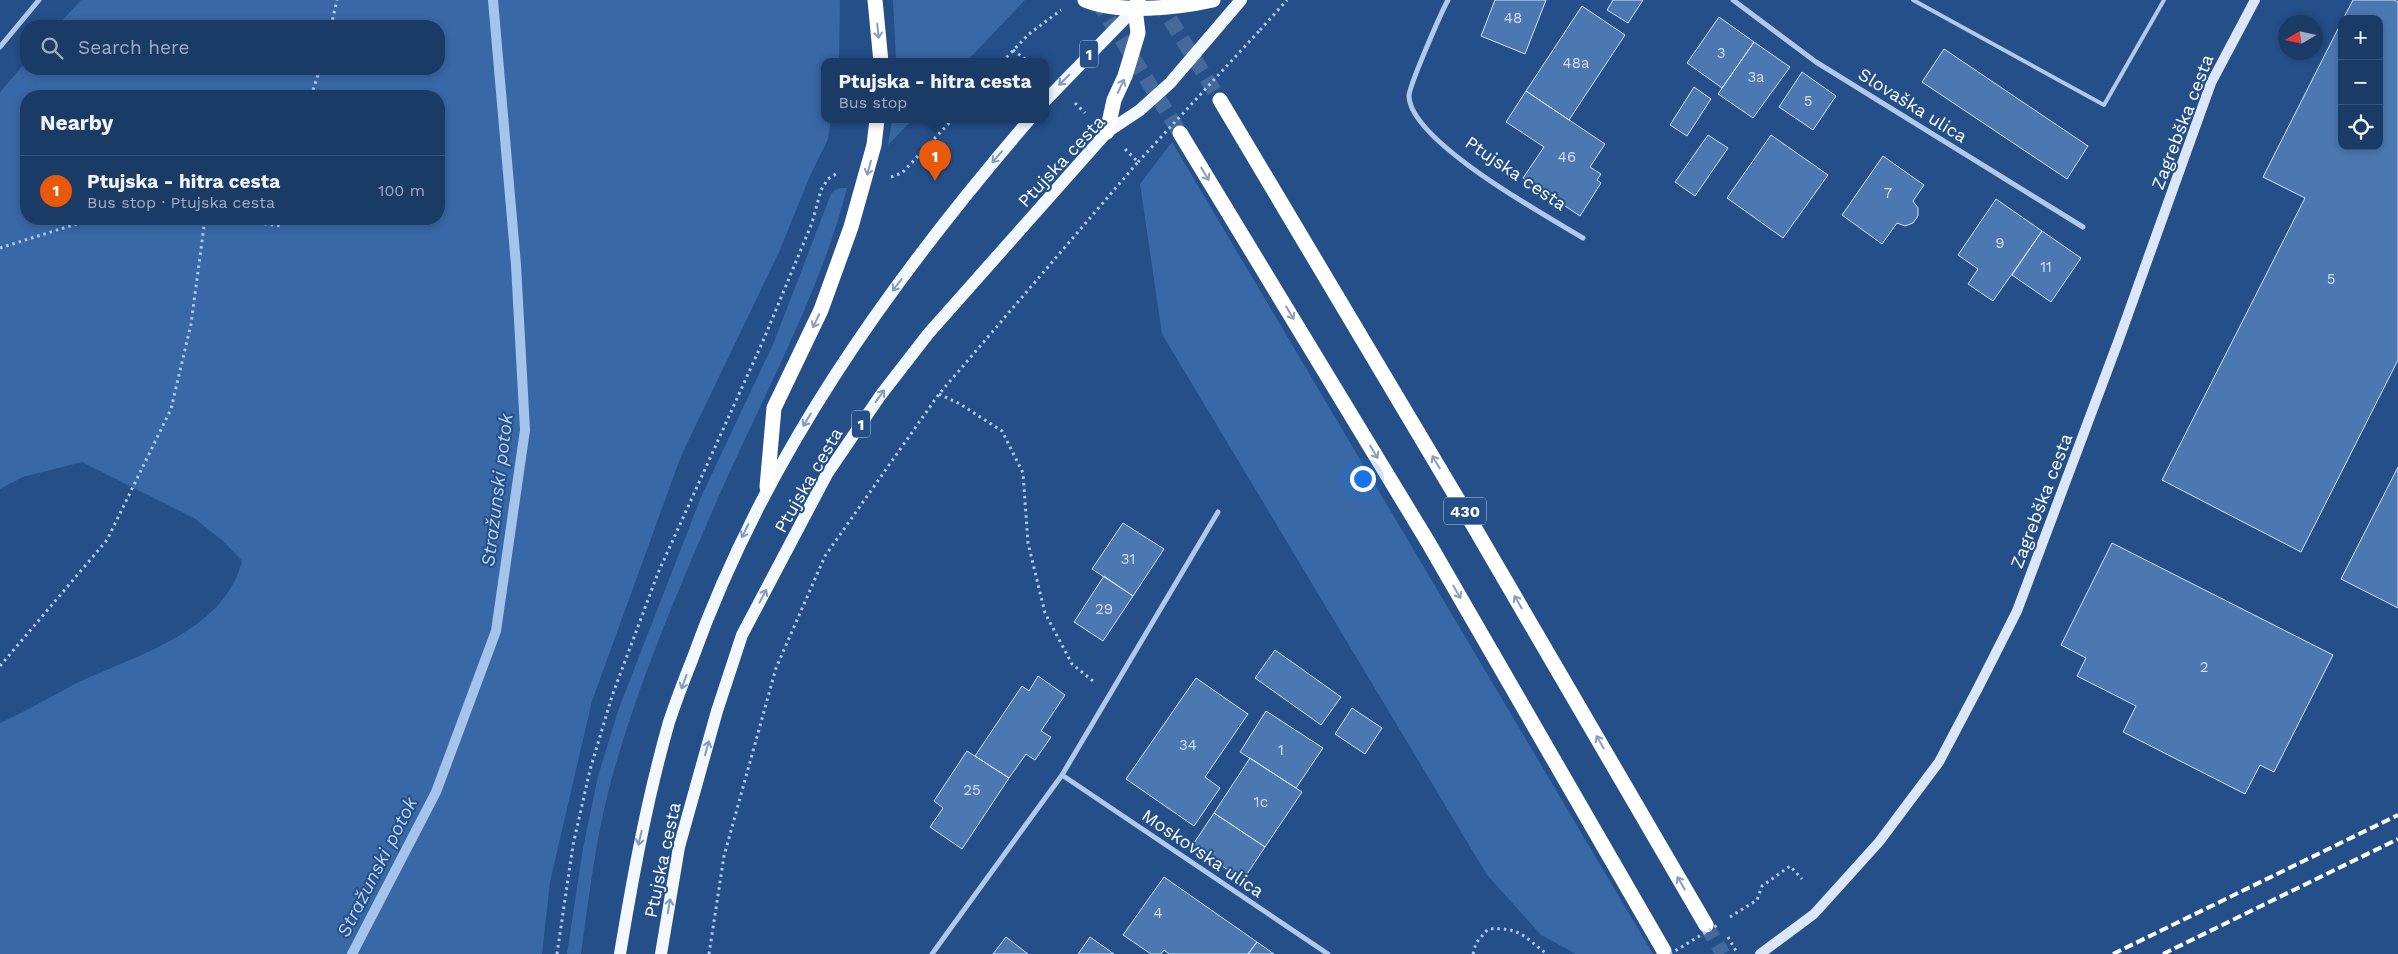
<!DOCTYPE html>
<html lang="en">
<head>
<meta charset="utf-8">
<style>
	body { margin:0; font-family:"Work Sans",sans-serif; background:#24426d; color:#f1f3f6 }
	.controls { position:absolute; right:15px; top:15px; display:grid; overflow:hidden; border-radius:10px; box-shadow:0 2px 8px #0003 }
	.controls button { width:45px; height:45px; display:grid; place-items:center; padding:0; border:0; border-bottom:1px solid #39557b; background:#1b3b67; color:#f1f3f6; font:25px sans-serif }
	.compass { position:absolute; left:2278px; top:15px; width:45px; height:45px; border-radius:50%; background:#1b3b67; box-shadow:0 2px 8px #0003; rotate:261deg }
	.you { position:absolute; left:1362px; top:478px; width:18px; height:18px; margin:-12px; border:4px solid #fff; border-radius:50%; background:#1a73e8; box-shadow:0 0 0 8px #1a73e833 }
	.badge { display:grid; place-items:center; width:32px; height:32px; border-radius:50%; background:#ea580c; color:#fff; font-size:16px; font-weight:700 }
	.pin { position:absolute; translate:-50% -41px; filter:drop-shadow(0 1px 2px #0008) }
	.pin::after { content:''; position:absolute; top:26px; width:18px; height:15px; background:inherit; clip-path:polygon(0 0,100% 0,50% 100%) }
	.popup { position:absolute; left:821px; top:58px; width:228px; height:65px; box-sizing:border-box; display:grid; place-content:center; border-radius:10px; background:#1b3b67; filter:drop-shadow(0 1px 4px #0005); font-size:16px; white-space:nowrap; color:#a0adc0 }
	.popup b { font-size:19px; color:#f1f3f6 }
	.popup::after { content:''; position:absolute; left:50%; top:100%; margin-left:-10px; border:10px solid transparent; border-top-color:#1b3b67 }
	.list { margin:0; padding:0; list-style:none }
	h2 { display:flex; justify-content:space-between; align-items:center; height:65px; margin:0; padding:0 20px; font-size:21px }
	h2 small { font-size:16px; font-weight:400; color:#a0adc0 }
	.list li { display:grid; grid-template-columns:32px 1fr auto; gap:15px; align-items:center; box-sizing:border-box; height:70px; padding:0 20px; border-top:1px solid #39557b }
	.list b { display:block; font-size:19px; white-space:nowrap }
	.list p { margin:0; font-size:16px; white-space:nowrap; color:#a0adc0 }
	.list em { font-size:16px; font-style:normal; color:#a0adc0 }
	.icon { flex:none; width:28px; height:28px; fill:none; stroke:currentColor; stroke-width:2; stroke-linecap:round; stroke-linejoin:round }
	.map { position:relative; flex:none; width:2398px; height:954px; overflow:hidden }
	.search { position:absolute; background:#1b3b67; box-shadow:0 2px 8px #0003; left:20px; top:20px; width:425px; height:55px; display:flex; align-items:center; gap:12px; box-sizing:border-box; padding:0 18px; border-radius:20px; color:#a0adc0; font-size:19px }
	.panel { position:absolute; background:#1b3b67; box-shadow:0 2px 8px #0003; left:20px; top:90px; width:425px; height:135px; border-radius:20px }
	.map>svg:first-child { display:block }
	.green { fill:#3868a6; fill-rule:evenodd }
	.lines { fill:none; stroke-linecap:round; stroke-linejoin:round }
	.stream { stroke:#a4c4eb; stroke-width:10 }
	.building { fill:#4c78b1; stroke:#d4e4f7 }
	.highway-tunnel { stroke:#45699b; stroke-width:15; stroke-dasharray:15 8; stroke-linecap:butt }
	.path { stroke:#b0c9ea; stroke-width:3; stroke-dasharray:2.5 4; stroke-linecap:butt }
	.lane { stroke:#b0c9ea; stroke-width:4 }
	.street { stroke:#b0c9ea; stroke-width:5 }
	.secondary { stroke:#dbe7f8; stroke-width:10 }
	.primary { stroke:#f3f8fe; stroke-width:12 }
	.highway { stroke:#fff; stroke-width:15 }
	.rail { stroke:#fff; stroke-width:4; stroke-dasharray:9 4; stroke-linecap:butt }
	.path-bridge { stroke:#b0c9ea; stroke-width:3; stroke-dasharray:2.5 4; stroke-linecap:butt }
	.oneway { stroke:#879ebe }
	.oneway2 { stroke:#819bbe }
	.labels { text-anchor:middle; dominant-baseline:central; stroke-width:4; stroke-linejoin:round; paint-order:stroke }
	.number-label { font-size:15px; fill:#d2ddec }
	.shield { fill:#244f89; stroke:#bdcadc; stroke-width:1 }
	.shield-label { font-size:16px; font-weight:bold; fill:#fff }
	.street-label { font-size:18px; fill:#fff; stroke:#244f89 }
	.water-label { font-size:19px; font-style:italic; fill:#bcd4f1; stroke:#244f89 }
</style>
</head>
<body>
<div class="map">
<svg width="2398" height="954" viewBox="0 0 2398 954">
	<rect width="100%" height="100%" fill="#244f89"/>
	<path class="green" d="M81 0H840L839 62H825V120H831L828 139 810 176 779 252 681 456 592 701 550 882 542 954H0V723C26 711 50 697 75 684 133 656 224 633 242 561L223 541 194 518 82 462 23 477 0 489V92L26 62V69H439V26H57ZM439 96V219H26V96Z
		M893 0H1025L966 62H896Z
		M892 120H912L888 145Z
		M1172 142 1653 954H1576L1541 935 1487 875 1162 334 1140 184Z
		M840 188H847C820 295 759 403 715 505 676 595 637 686 611 781 596 837 589 896 581 954H567L583 848 598 776 619 708 701 497 774 342 831 194 835 190Z"/>
	<g class="lines">
		<path class="stream" d="M352 954 436 792 496 631 525 430 516 265 493 0"/>
	</g>
	<path class="building" d="M1495 0H1546L1525 54 1481 36Z
		M1613 0H1643L1628 23 1607 10Z
		M2353 0H2394L2398 2V360L2301 552 2162 480 2305 198 2263 177 2342 21V146H2379V19H2343Z
		M1582 6 1625 35 1569 120 1526 91Z
		M1719 17 1754 42 1722 88 1687 63Z
		M1754 42 1790 67 1753 118 1718 94Z
		M1944 49 2088 146 2067 179 1922 82Z
		M1802 72 1836 96 1813 130 1779 107Z
		M1694 87 1711 99 1687 136 1670 125Z
		M1526 91 1605 144 1590 167 1601 174 1597 180 1601 183 1580 216 1523 178 1544 147 1506 122Z
		M1708 135 1728 148 1695 196 1675 182Z
		M1771 135 1828 175 1783 238 1727 198Z
		M1883 156 1924 185 1913 201 1918 208V216L1913 223 1905 226 1897 223 1882 244 1842 215Z
		M1996 199 2042 231 1993 301 1968 284 1978 269 1958 255Z
		M2042 231 2081 258 2051 302 2012 275Z
		M2398 467V608L2341 579Z
		M1123 523 1164 549 1133 596 1092 569Z
		M2112 543 2333 655 2274 772 2260 765 2245 794 2123 732 2136 706 2077 676 2086 658 2061 645Z
		M1104 576 1133 596 1103 641 1074 622Z
		M1275 650 1341 697 1321 725 1255 678Z
		M1038 676 1065 695 1041 731 1051 737 1035 760 1026 754 1009 778 975 756 1022 686 1029 691Z
		M1196 678 1248 714 1205 777 1220 788 1194 826 1126 779Z
		M1352 708 1382 728 1365 754 1335 734Z
		M1266 711 1323 748 1296 788 1240 752Z
		M967 751 1009 778 962 849 930 827 943 808 934 801Z
		M1250 758 1302 792 1265 847 1214 813Z
		M1214 813 1265 847 1243 880 1192 846Z
		M1164 877 1257 942 1248 954H1169L1164 950 1161 954H1151L1123 935Z
		M1006 937 1028 954H993Z
		M1090 937 1114 954H1078Z
		M1257 942 1274 954H1248Z"/>
	<g class="lines">
		<path class="highway-tunnel" d="M1097 0 1180 133
			M1158 0 1220 100
			M1706 925 1723 954"/>
		<path class="path" d="M331 26 337 0
			M1260 30 1287 0
			M1013 50 1029 62
			M1002 62 1029 34 1061 10
			M311 96 320 69
			M1075 103 1085 113
			M891 177 902 173 952 120
			M219 219 282 226 283 219
			M0 248 92 219
			M939 394 960 404 1002 431 1023 473 1028 543 1045 613 1072 664 1093 681
			M0 666 107 540 171 409 191 324 205 219
			M1730 917 1757 900 1762 886 1790 866 1802 879
			M1728 937 1736 951
			M557 954 573 845 590 770 612 696 658 573 763 341 812 223 821 190 828 179 839 172
			M709 954 724 856 776 668 825 556 939 394 1138 162 1125 149
			M1473 954 1476 943 1488 929C1520 927 1523 936 1547 954"/>
		<path class="lane" d="M1913 0 2104 105 2164 0"/>
		<path class="street" d="M1448 0C1441 13 1409 86 1409 96 1410 141 1545 215 1583 238
			M1733 0 1816 62 2083 227
			M0 47 39 0
			M1062 775 1328 954
			M932 954 1062 775 1218 512"/>
		<path class="secondary" d="M1760 954 1814 914 1879 842 1939 762 1978 688 2017 611 2118 342 2211 83 2255 0"/>
		<path class="primary" d="M1045 101 1139 4
			M620 954C633 876 647 799 669 722 676 701 684 680 692 660 765 456 889 283 1029 120
			M661 954 679 847 717 711 742 635 827 474 880 396 928 334 1107 132 1140 110 1170 83 1241 0"/>
		<path class="highway" d="M875 0 881 62
			M1085 0C1120 14 1177 8 1213 0
			M1220 100 1473 525 1706 925
			M1107 132 1114 100 1125 76 1138 33 1135 8 1138 0
			M1180 133 1428 542 1664 951
			M767 487 774 408 821 310 851 227 874 145 877 120"/>
		<path class="rail" d="M2113 954 2398 815
			M2163 954 2398 839"/>
		<path class="path-bridge" d="M1138 162 1260 30
			M1670 954 1719 924"/>
	</g>
	<defs><path id="oneway-shaft" d="M-6 0H5M1.5-3L5.5 0L1.5 3" fill="none" stroke-width="1.6" stroke-linecap="round" stroke-linejoin="round" transform="scale(1.25)"/></defs>
	<g class="oneway">
		<use href="#oneway-shaft" transform="translate(878 31) rotate(84)"/>
		<use href="#oneway-shaft" transform="translate(1121 86) rotate(-65)"/>
		<use href="#oneway-shaft" transform="translate(869 168) rotate(105)"/>
		<use href="#oneway-shaft" transform="translate(1205 174) rotate(59)"/>
		<use href="#oneway-shaft" transform="translate(1290 313) rotate(59)"/>
		<use href="#oneway-shaft" transform="translate(816 321) rotate(115)"/>
		<use href="#oneway-shaft" transform="translate(1374 452) rotate(59)"/>
		<use href="#oneway-shaft" transform="translate(1436 462) rotate(-121)"/>
		<use href="#oneway-shaft" transform="translate(1457 592) rotate(60)"/>
		<use href="#oneway-shaft" transform="translate(1518 602) rotate(-120)"/>
		<use href="#oneway-shaft" transform="translate(1600 742) rotate(-120)"/>
		<use href="#oneway-shaft" transform="translate(1681 883) rotate(-120)"/>
	</g>
	<g class="oneway2">
		<use href="#oneway-shaft" transform="translate(1064 80) rotate(135)"/>
		<use href="#oneway-shaft" transform="translate(997 157) rotate(131)"/>
		<use href="#oneway-shaft" transform="translate(897 285) rotate(128)"/>
		<use href="#oneway-shaft" transform="translate(880 396) rotate(-54)"/>
		<use href="#oneway-shaft" transform="translate(807 420) rotate(121)"/>
		<use href="#oneway-shaft" transform="translate(745 531) rotate(116)"/>
		<use href="#oneway-shaft" transform="translate(763 596) rotate(-62)"/>
		<use href="#oneway-shaft" transform="translate(684 682) rotate(110)"/>
		<use href="#oneway-shaft" transform="translate(707 748) rotate(-75)"/>
		<use href="#oneway-shaft" transform="translate(640 838) rotate(103)"/>
		<use href="#oneway-shaft" transform="translate(669 906) rotate(-80)"/>
	</g>
	<g class="labels">
		<g class="number-label">
			<text x="1513" y="18">48</text>
			<text x="1721" y="53">3</text>
			<text x="1576" y="63">48a</text>
			<text x="1756" y="77">3a</text>
			<text x="1808" y="101">5</text>
			<text x="1567" y="157">46</text>
			<text x="1888" y="193">7</text>
			<text x="2000" y="243">9</text>
			<text x="2046" y="267">11</text>
			<text x="2331" y="279">5</text>
			<text x="1128" y="559">31</text>
			<text x="1104" y="609">29</text>
			<text x="2204" y="667">2</text>
			<text x="1188" y="745">34</text>
			<text x="1281" y="750">1</text>
			<text x="972" y="790">25</text>
			<text x="1261" y="802">1c</text>
			<text x="1158" y="913">4</text>
		</g>
		<g class="shield">
			<rect x="1080" y="40.5" width="18" height="27" rx="4"/>
			<rect x="852" y="410.5" width="18" height="27" rx="4"/>
			<rect x="1444" y="497.5" width="42" height="27" rx="4"/>
		</g>
		<g class="shield-label">
			<text x="1089" y="54">1</text>
			<text x="861" y="424">1</text>
			<text x="1465" y="511">430</text>
		</g>
		<g class="street-label">
			<text transform="translate(1913 105) rotate(32)">Slovaška ulica</text>
			<text transform="translate(2182 122) rotate(-69)">Zagrebška cesta</text>
			<text transform="translate(1061 161) rotate(-47)">Ptujska cesta</text>
			<text transform="translate(1516 173) rotate(34)">Ptujska cesta</text>
			<text transform="translate(808 480) rotate(-60)">Ptujska cesta</text>
			<text transform="translate(2041 501) rotate(-69)">Zagrebška cesta</text>
			<text transform="translate(1203 853) rotate(34)">Moskovska ulica</text>
			<text transform="translate(662 860) rotate(-78)">Ptujska cesta</text>
		</g>
		<g class="water-label">
			<text transform="translate(497 490) rotate(-83)">Stražunski potok</text>
			<text transform="translate(377 867) rotate(-63)">Stražunski potok</text>
		</g>
	</g>
</svg>
<div class="controls">
<button>+</button>
<button>−</button>
<button><svg class="icon" aria-label="locate" viewBox="0 0 24 24"><circle cx="12" cy="12" r="6"/><path d="M12 2v4M12 18v4M2 12h4M18 12h4"/></svg></button>
</div>
<svg class="compass" viewBox="-18 -18 36 36"><path d="M0-13l5 13h-10z" fill="#e53935"/><path d="M0 13l5-13h-10z" fill="#a0adc0"/></svg>
<div class="you"></div>
<div class="pin badge" style="left:935px;top:181px">1</div>
<div class="popup"><b>Ptujska - hitra cesta</b>Bus stop</div>
<div class="search"><svg class="icon" aria-label="search" viewBox="0 0 24 24"><circle cx="10" cy="10" r="6"/><path d="M15 15l6 6"/></svg>Search here</div>
<section class="panel">
<h2>Nearby<small></small></h2>
<ul class="list">
<li><span class="badge">1</span><div><b>Ptujska - hitra cesta</b><p>Bus stop · Ptujska cesta</p></div><em>100 m</em></li>
</ul>
</section>
</div>
</body>
</html>
